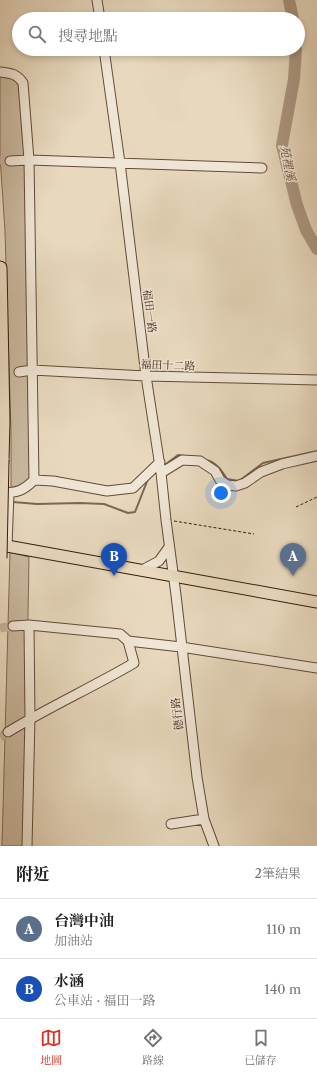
<!DOCTYPE html>
<html lang="zh-TW">
<head>
<meta charset="utf-8">
<style>
	body { margin:0; font-family:"Libre Caslon Text","Noto Serif TC",serif; background:#f6f6f6; color:#202124 }
	.you { position:absolute; left:221px; top:493px; width:14px; height:14px; margin:-10px; border:3px solid #fff; border-radius:50%; background:#1a73e8; box-shadow:0 0 0 6px #1a73e833 }
	.badge { display:grid; place-items:center; width:26px; height:26px; border-radius:50%; background:#d93025; color:#fff; font-size:13px; font-weight:700 }
	.pin { position:absolute; translate:-50% -33px; filter:drop-shadow(0 1px 2px #0008) }
	.pin::after { content:''; position:absolute; top:21px; width:14px; height:12px; background:inherit; clip-path:polygon(0 0,100% 0,50% 100%) }
	.list { margin:0; padding:0; list-style:none }
	h2 { display:flex; justify-content:space-between; align-items:center; height:52px; margin:0; padding:0 16px; font-size:17px }
	h2 small { font-size:13px; font-weight:400; color:#757577 }
	.list li { display:grid; grid-template-columns:26px 1fr auto; gap:12px; align-items:center; box-sizing:border-box; height:60px; padding:0 16px; border-top:1px solid #e0e0e0 }
	.list b { display:block; font-size:15px; white-space:nowrap }
	.list p { margin:0; font-size:13px; white-space:nowrap; color:#757577 }
	.list em { font-size:13px; font-style:normal; color:#757577 }
	.icon { flex:none; width:22px; height:22px; fill:none; stroke:currentColor; stroke-width:2; stroke-linecap:round; stroke-linejoin:round }
	.map { position:relative; flex:none; width:317px; height:846px; overflow:hidden }
	.search { position:absolute; background:#fff; box-shadow:0 2px 6px #0003; left:12px; right:12px; top:12px; height:44px; display:flex; align-items:center; gap:10px; box-sizing:border-box; padding:0 14px; border-radius:22px; color:#757577; font-size:15px }
	.sheet { height:172px; background:#fff }
	nav { display:flex; justify-content:space-around; align-items:center; box-sizing:border-box; height:56px; border-top:1px solid #e0e0e0; background:#fff; font-size:11px; color:#757577 }
	nav a { display:grid; justify-items:center; gap:2px }
	nav .on { color:#d93025 }
	.map>svg:first-child { display:block }
	.green { fill:#cab9a0; stroke:#816a56 }
	.lines { fill:none; stroke-linecap:round; stroke-linejoin:round }
	.stream { stroke:#7e6653; stroke-width:2 }
	.river { stroke:#ac9882; stroke-width:12 }
	.minor-tunnel { stroke:#c5b39b; stroke-width:9; stroke-dasharray:9 4.5; stroke-linecap:butt }
	.minor-casing { stroke:#644a39; stroke-width:11 }
	.major-casing { stroke:#381b0d; stroke-width:13 }
	.highway-casing { stroke:#381b0d; stroke-width:15 }
	.path { stroke:#381b0d; stroke-width:1; stroke-dasharray:3 2; stroke-linecap:butt }
	.minor { stroke:#f0e6d5; stroke-width:9 }
	.major { stroke:#e8d9be; stroke-width:11 }
	.highway { stroke:#e8d9be; stroke-width:13 }
	.highway-bridge-casing { stroke:#381b0d; stroke-width:15; stroke-linecap:butt }
	.highway-bridge { stroke:#e8d9be; stroke-width:13 }
	.labels { text-anchor:middle; dominant-baseline:central; stroke-width:3; stroke-linejoin:round; paint-order:stroke }
	.street-label { font-size:11px; fill:#381b0d; stroke:#f0e6d5 }
	.water-label { font-size:12px; font-style:italic; fill:#614736; stroke:#f0e6d5 }
</style>
</head>
<body>
<div class="map">
<svg width="317" height="846" viewBox="0 0 317 846">
	<rect width="100%" height="100%" fill="#e8d9be"/>
	<filter id="stains"><feTurbulence type="fractalNoise" baseFrequency=".005" numOctaves="4"/><feColorMatrix values="0 0 0 0 .2 0 0 0 0 .09 0 0 0 0 .02 0 0 0 .5 -.17"/></filter>
	<radialGradient id="worn" r=".72"><stop offset=".6" stop-color="#630" stop-opacity="0"/><stop offset="1" stop-color="#630" stop-opacity=".3"/></radialGradient>
	<path class="green" d="M0 75 12 78 19 83 26 174 32 475 29 481 11 490V433L5 231 0 156Z
		M10 552 29 557 24 846H2Z"/>
	<g class="lines">
		<path class="stream" d="M206 460C216 462 222 471 227 479L239 481 263 463 317 451
			M166 464 178 455 184 456
			M13 502 37 504 80 503 104 504 128 513 135 512 148 479"/>
		<path class="river" d="M289 0 293 19
			M296 49 294 79 282 145 297 205 306 230 317 249"/>
		<path class="minor-tunnel" d="M0 160 10 161
			M0 372H19
			M0 628 13 626
			M0 737 8 732"/>
		<g class="minor-casing">
			<path id="minor" d="M97 0 100 19
				M104 49 120 163 146 376 161 473 166 520 176 595 197 777 204 819 214 846
				M0 72C11 73 17 74 23 83L29 160 34 480 53 481 107 491 133 488 160 462
				M10 161 29 160 262 168
				M19 372 32 370 146 376 317 380
				M161 473 182 460 200 461 215 471 220 480 227 485 236 486 245 483 261 472 282 464 317 456
				M4 492C17 494 25 489 34 480
				M7 546 9 493
				M142 570 159 561 169 547
				M13 626 29 625 120 634 128 641 181 647 317 668
				M8 732C49 707 93 687 134 663L128 641
				M171 824 204 819
				M27 846 30 718 29 625"/>
		</g>
		<g class="major-casing">
			<path id="major" d="M7 546 317 602"/>
		</g>
		<g class="highway-casing">
			<path id="highway" d="M0 268 3 421 2 460"/>
		</g>
		<path class="path" d="M296 507 317 497
			M174 521 254 534"/>
		<use href="#minor" class="minor"/>
		<use href="#major" class="major"/>
		<use href="#highway" class="highway"/>
		<g class="highway-bridge-casing">
			<path id="highway-bridge" d="M0 558 2 460"/>
		</g>
		<use href="#highway-bridge" class="highway-bridge"/>
	</g>
	<g class="labels">
		<g class="street-label">
			<text transform="translate(150 311) rotate(83)">福田一路</text>
			<text transform="translate(168 365) rotate(2)">福田十二路</text>
			<text transform="translate(177 714) rotate(-97)">德行路</text>
		</g>
		<g class="water-label">
			<text transform="translate(288 163) rotate(79)">苑裡溪</text>
		</g>
	</g>
	<rect width="100%" height="100%" filter="url(#stains)"/>
	<rect width="100%" height="100%" fill="url(#worn)"/>
</svg>
<div class="you"></div>
<div class="pin badge" style="left:293px;top:576px;background:#5c6f8a">A</div>
<div class="pin badge" style="left:114px;top:576px;background:#1a4fb4">B</div>
<div class="search"><svg class="icon" aria-label="search" viewBox="0 0 24 24"><circle cx="10" cy="10" r="6"/><path d="M15 15l6 6"/></svg>搜尋地點</div>
</div>
<section class="sheet">
<h2>附近<small>2筆結果</small></h2>
<ul class="list">
<li><span class="badge" style="background:#5c6f8a">A</span><div><b>台灣中油</b><p>加油站</p></div><em>110 m</em></li>
<li><span class="badge" style="background:#1a4fb4">B</span><div><b>水涵</b><p>公車站 · 福田一路</p></div><em>140 m</em></li>
</ul>
</section>
<nav>
<a class="on"><svg class="icon" aria-label="map" viewBox="0 0 24 24"><path d="M3 6l6-2 6 2 6-2v14l-6 2-6-2-6 2zM9 4v14M15 6v14"/></svg>地圖</a>
<a><svg class="icon" aria-label="directions" viewBox="0 0 24 24"><path d="M12 3l9 9-9 9-9-9zM9 14v-3h6M13 9l2 2-2 2"/></svg>路線</a>
<a><svg class="icon" aria-label="saved" viewBox="0 0 24 24"><path d="M7 4h10v16l-5-4-5 4z"/></svg>已儲存</a>
</nav>
</body>
</html>
